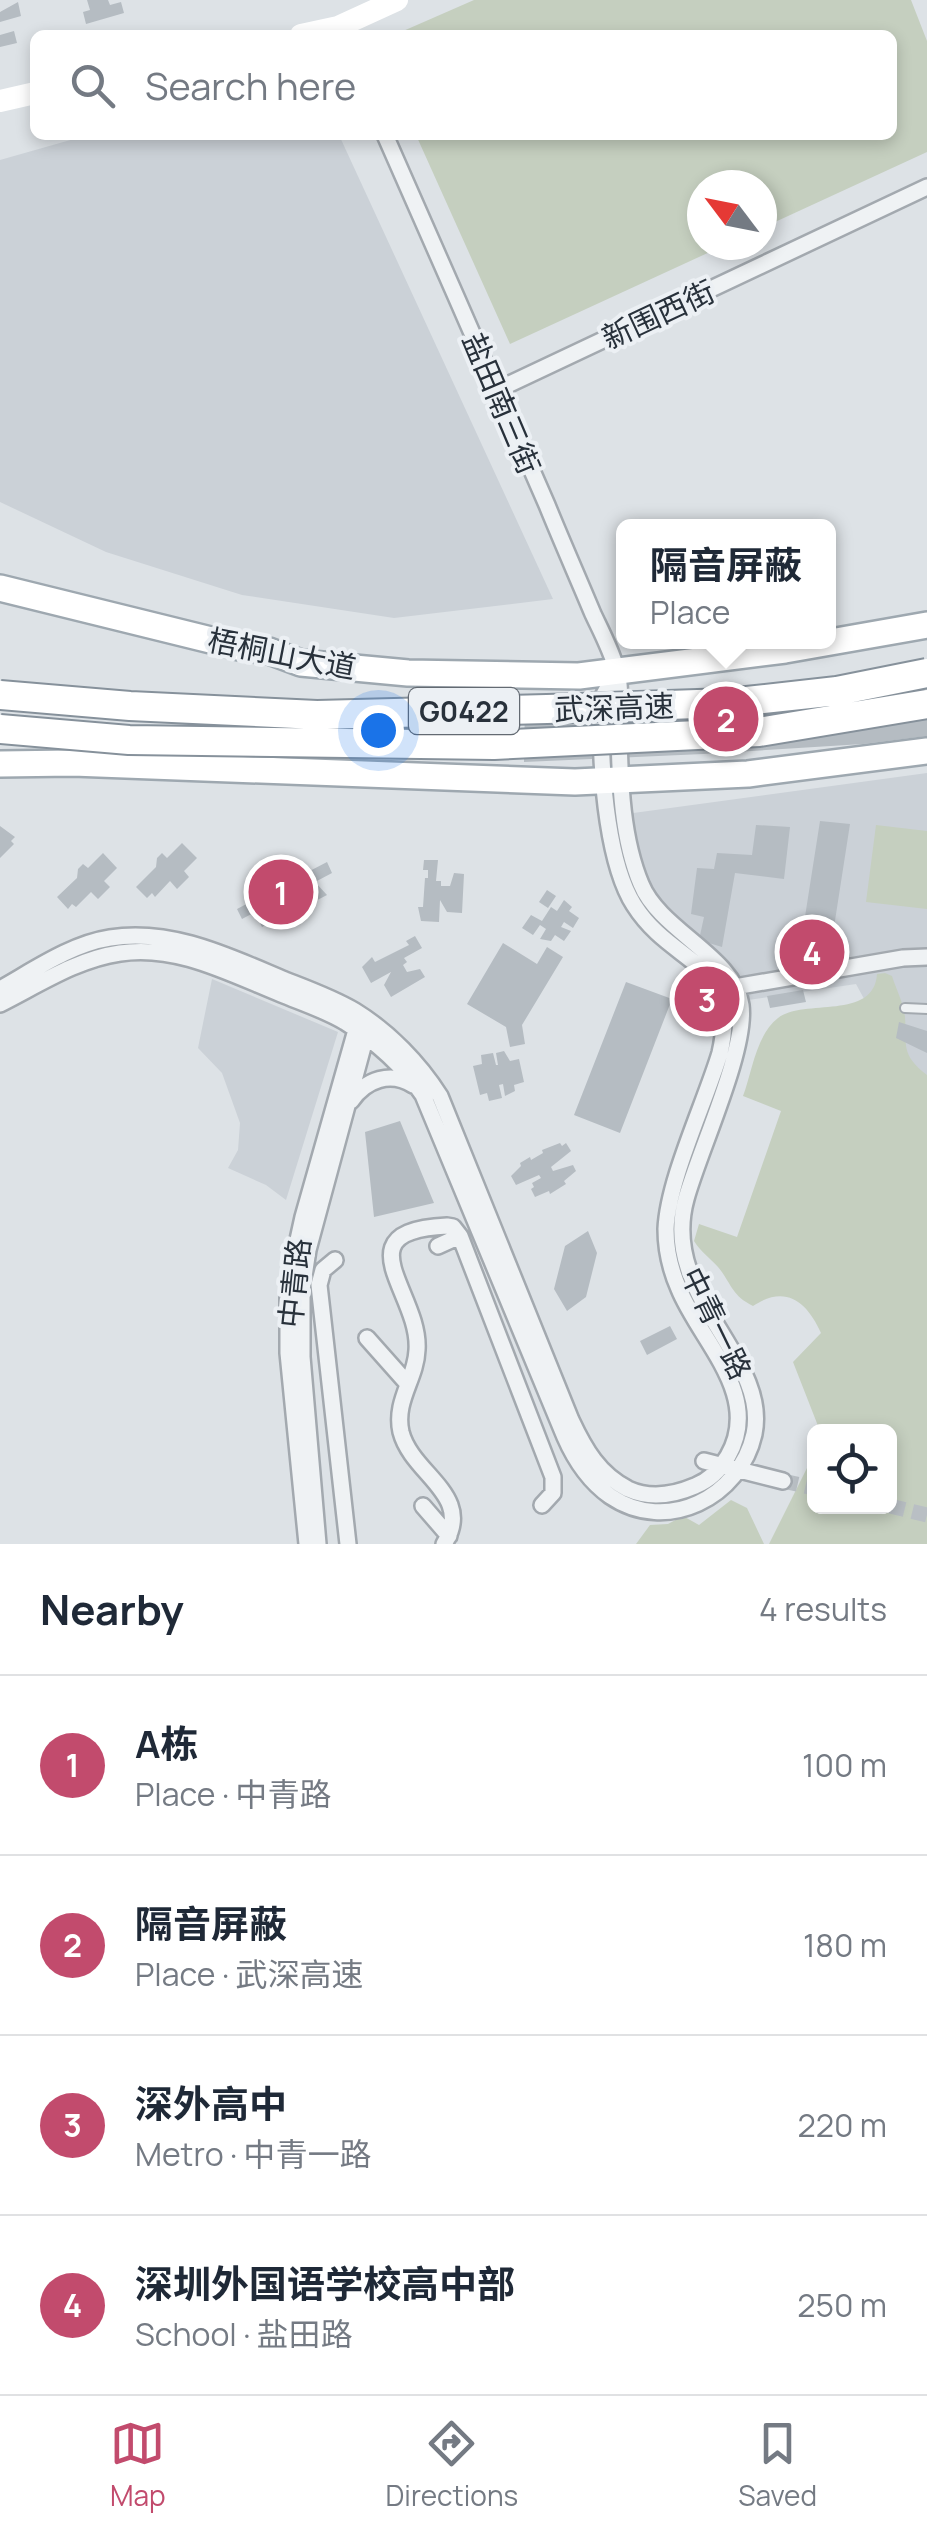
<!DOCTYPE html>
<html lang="en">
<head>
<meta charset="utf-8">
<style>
	body { margin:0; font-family:Manrope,"Noto Sans SC",sans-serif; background:#f6f6f7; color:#1f2937 }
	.controls { position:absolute; right:30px; bottom:30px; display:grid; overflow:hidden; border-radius:15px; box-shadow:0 5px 15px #0003 }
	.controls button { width:90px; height:90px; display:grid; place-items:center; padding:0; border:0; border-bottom:2px solid #e0e1e3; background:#fff; color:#1f2937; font:50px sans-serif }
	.compass { position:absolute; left:687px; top:170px; width:90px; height:90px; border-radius:50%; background:#fff; box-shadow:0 5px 15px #0003; rotate:302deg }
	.you { position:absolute; left:378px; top:730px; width:35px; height:35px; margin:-25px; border:8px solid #fff; border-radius:50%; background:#1a73e8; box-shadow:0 0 0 15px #1a73e833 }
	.badge { display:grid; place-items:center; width:65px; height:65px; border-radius:50%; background:#c24b6d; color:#fff; font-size:32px; font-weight:700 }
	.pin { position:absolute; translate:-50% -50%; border:5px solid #fff; box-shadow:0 2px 10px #0006 }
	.popup { position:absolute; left:616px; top:519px; width:220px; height:130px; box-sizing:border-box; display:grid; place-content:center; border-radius:15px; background:#fff; filter:drop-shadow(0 2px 8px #0005); font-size:32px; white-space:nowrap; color:#747a83 }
	.popup b { font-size:38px; color:#1f2937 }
	.popup::after { content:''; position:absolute; left:50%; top:100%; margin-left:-20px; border:20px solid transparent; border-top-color:#fff }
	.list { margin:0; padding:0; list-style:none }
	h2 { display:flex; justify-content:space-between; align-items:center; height:130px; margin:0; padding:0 40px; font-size:42px }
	h2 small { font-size:32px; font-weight:400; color:#747a83 }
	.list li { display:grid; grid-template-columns:65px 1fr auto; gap:30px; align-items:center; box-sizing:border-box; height:180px; padding:0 40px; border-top:2px solid #e0e1e3 }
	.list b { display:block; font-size:38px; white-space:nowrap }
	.list p { margin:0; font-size:32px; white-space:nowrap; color:#747a83 }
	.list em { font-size:32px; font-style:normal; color:#747a83 }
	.icon { flex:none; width:55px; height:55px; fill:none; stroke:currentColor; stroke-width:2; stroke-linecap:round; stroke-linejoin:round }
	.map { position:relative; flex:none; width:927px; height:1544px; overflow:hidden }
	.search { position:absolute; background:#fff; box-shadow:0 5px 15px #0003; left:30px; right:30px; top:30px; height:110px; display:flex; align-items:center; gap:25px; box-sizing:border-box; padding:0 35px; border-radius:15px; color:#747a83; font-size:38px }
	.sheet { height:850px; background:#fff }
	nav { display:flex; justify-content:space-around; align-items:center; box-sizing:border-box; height:140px; border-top:2px solid #e0e1e3; background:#fff; font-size:28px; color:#747a83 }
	nav a { display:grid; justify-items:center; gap:5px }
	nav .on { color:#c24b6d }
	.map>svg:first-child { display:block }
	.built { fill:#cbd1d7 }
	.green { fill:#c5cfbf }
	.building { fill:#b5bcc2 }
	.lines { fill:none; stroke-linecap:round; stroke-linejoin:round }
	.street-tunnel { stroke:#b9bfc4; stroke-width:15; stroke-dasharray:15 8; stroke-linecap:butt }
	.lane-casing { stroke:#a3a9af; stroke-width:12 }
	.street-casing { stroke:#a3a9af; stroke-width:20 }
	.primary-casing { stroke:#9ea8b0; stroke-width:30 }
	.lane { stroke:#eff2f4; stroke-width:8 }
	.street { stroke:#eff2f4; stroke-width:15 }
	.secondary { stroke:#fff; stroke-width:22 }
	.primary { stroke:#fff; stroke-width:25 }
	.highway-bridge-casing { stroke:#86919b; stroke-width:32; stroke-linecap:butt }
	.highway-bridge { stroke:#fff; stroke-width:28 }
	.labels { text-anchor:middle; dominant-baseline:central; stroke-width:8; stroke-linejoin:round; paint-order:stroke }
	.shield { fill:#ecf0f4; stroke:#636a72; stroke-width:2.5 }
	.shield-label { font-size:28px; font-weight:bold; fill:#28313b }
	.street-label { font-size:30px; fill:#28313b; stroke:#ecf0f4 }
</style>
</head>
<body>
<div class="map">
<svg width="927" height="1544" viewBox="0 0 927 1544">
	<rect width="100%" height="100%" fill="#dde2e6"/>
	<path class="built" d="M88 135H339L553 599 394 618 242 595 106 552 0 502V160Z
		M927 773V1115L856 984 748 1000 721 967 672 936 634 878 626 814Z
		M212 979 338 1032 286 1200 266 1185 228 1168 238 1150 240 1123 222 1073 198 1048Z"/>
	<path class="green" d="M474 0H911L927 41V152L762 228V185H702V245H725L510 344 416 135H892V35H394Z
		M876 825 927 831V909L866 902Z
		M885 973 892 976C896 989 904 1004 905 1017 907 1045 900 1054 927 1075V1544H769L814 1454V1506H890V1432L820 1431 793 1362 821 1333C807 1302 786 1284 753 1306 731 1295 732 1284 718 1267 710 1258 701 1252 694 1241L699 1224 737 1237 781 1111 743 1096C752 1072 756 1035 778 1018 804 998 874 1021 877 974Z
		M731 1500 747 1508 764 1544H636L650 1525 668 1524 683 1516 699 1525Z"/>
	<path class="building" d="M87 0H108L110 5 121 2 124 13 86 24 83 12 90 10Z
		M18 2 21 16 0 22V12Z
		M14 31 17 43 0 47V35Z
		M927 662V736L863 744 703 754 524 762 525 702 822 685Z
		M820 821 850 824 834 927 804 923Z
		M756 825 790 827 784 879 735 873 722 947 699 940 704 917 691 914 697 868 714 869 717 853 752 855Z
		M0 826 15 837 11 841 14 844 0 858Z
		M182 843 197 858 184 871 189 877 177 889 170 881 155 897 152 893 147 898 136 887 156 867 157 858 162 853 167 858Z
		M103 853 117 868 104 881 110 887 98 899 91 892 76 907 72 904 68 909 57 897 77 878 78 869 83 864 88 868Z
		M424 860H438L436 881H441V886H450L454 873 464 874 462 913 447 912 440 900 439 922 421 921 418 907H423L425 878H428V870H423Z
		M327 862 332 873 315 882 327 895 304 907 300 899 306 896 301 888 270 905 274 913 278 911 281 917 262 927 259 921 263 918 259 910 242 919 237 909Z
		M547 890 556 896 548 908 539 902Z
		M564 900 572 907 569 911 579 918 573 928 564 922 561 927 571 931 564 941 555 935 551 941 540 939 546 929 540 925 533 935 522 928 531 915 542 921 551 907 557 911Z
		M415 936 422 948 404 958 407 962 403 965 407 972 420 969 425 977 391 997 384 985 391 972 371 983 362 967 372 957 375 962 409 945 406 941Z
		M503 943 537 964 547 947 563 957 522 1025 525 1044 510 1047 506 1027 467 1004Z
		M626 982 672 999 620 1133 574 1115Z
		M803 990 806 1002 770 1008 767 996Z
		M899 1022 927 1031V1053L896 1038Z
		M504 1051 510 1061 519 1059 524 1082 514 1085 515 1091 505 1096 503 1084 499 1085 502 1098 489 1101 487 1093 480 1095 473 1066 482 1064 481 1055 493 1053 496 1065H498L496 1053Z
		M400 1121 434 1203 374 1217 365 1132Z
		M560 1143 562 1146 566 1143 571 1151 551 1167 553 1171 573 1165 576 1171 564 1181 566 1184 550 1194 549 1191 535 1197 531 1189 534 1187 532 1183 541 1178 539 1175 516 1185 511 1176 521 1166 520 1163 530 1157 531 1160 543 1153 542 1150Z
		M588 1231 597 1253 586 1297 567 1311 554 1289 565 1246Z
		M670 1326 677 1339 647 1355 640 1341Z"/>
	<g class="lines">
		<path class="street-tunnel" d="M783 1481 814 1488
			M890 1506 927 1515"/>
		<g class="lane-casing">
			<path id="lane" d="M905 1008 927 1009"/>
		</g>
		<g class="street-casing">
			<path id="street" d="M497 390 927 187
				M729 988 903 958 927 957
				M0 989C34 970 71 944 110 938 172 928 230 957 285 980 308 989 333 998 355 1011 389 1032 419 1063 440 1096L571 1420C585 1450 599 1474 628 1489 650 1499 674 1495 695 1486 710 1480 720 1470 728 1456 763 1395 700 1341 679 1289 671 1271 666 1249 666 1229 668 1180 705 1103 720 1053 741 959 674 968 634 905 608 864 602 781 601 732 601 723 599 710 601 702 603 693 611 683 616 674
				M0 1004C38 985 77 959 120 953 176 944 231 974 281 994 303 1003 325 1010 345 1022 375 1041 403 1066 423 1095L565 1437C575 1460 589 1481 610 1496 667 1535 740 1497 754 1434 770 1357 659 1296 686 1199 699 1151 747 1050 741 1005 735 957 660 931 641 884 622 839 620 783 619 735 619 714 622 688 616 668 611 650 601 631 593 614 578 578 562 542 547 505 494 382 439 258 385 135
				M351 1101C366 1079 391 1071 413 1085
				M438 1246 460 1236
				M335 1260 323 1270 319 1285 348 1544
				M367 1338 407 1383
				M704 1461 783 1481
				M423 1506 449 1536
				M307 1544 288 1353V1285L303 1217 356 1030 360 1025
				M318 1544 302 1357V1290L308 1250 367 1032
				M444 1544C475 1495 412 1475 401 1432 394 1401 416 1379 417 1350 421 1293 340 1231 447 1226L453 1227 460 1236 553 1477V1493L542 1505"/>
		</g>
		<g class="primary-casing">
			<path id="primary" d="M0 588 239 647 269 651 301 663 408 673 579 676 785 650 927 625
				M0 764 73 763 575 782 748 774 927 751"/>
		</g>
		<use href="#lane" class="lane"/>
		<use href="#street" class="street"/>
		<path class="secondary" d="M301 35 338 27 397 0
			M0 101 35 93"/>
		<use href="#primary" class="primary"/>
		<g class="highway-bridge-casing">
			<path id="highway-bridge" d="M0 695 130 706 317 715 547 709 728 703 837 691 927 673
				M0 729 129 740 494 745 759 732 927 704"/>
		</g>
		<use href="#highway-bridge" class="highway-bridge"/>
	</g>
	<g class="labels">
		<rect class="shield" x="409" y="688" width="110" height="46" rx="8"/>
		<g class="shield-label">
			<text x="464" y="711">G0422</text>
		</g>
		<g class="street-label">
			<text transform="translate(658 314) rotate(-25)">新围西街</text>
			<text transform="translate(502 403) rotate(67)">盐田南三街</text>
			<text transform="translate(282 653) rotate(11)">梧桐山大道</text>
			<text transform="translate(614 707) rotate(-2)">武深高速</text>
			<text transform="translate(294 1283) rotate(-84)">中青路</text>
			<text transform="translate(717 1323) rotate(64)">中青一路</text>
		</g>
	</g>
</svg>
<div class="controls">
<button><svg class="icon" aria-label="locate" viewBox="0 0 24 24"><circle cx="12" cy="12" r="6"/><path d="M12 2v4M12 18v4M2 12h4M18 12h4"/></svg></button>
</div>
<svg class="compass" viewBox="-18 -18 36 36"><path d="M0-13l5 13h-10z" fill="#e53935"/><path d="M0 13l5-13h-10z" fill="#747a83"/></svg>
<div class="you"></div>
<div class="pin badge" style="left:281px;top:892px">1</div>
<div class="pin badge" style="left:726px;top:719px">2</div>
<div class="popup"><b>隔音屏蔽</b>Place</div>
<div class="pin badge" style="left:707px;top:999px">3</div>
<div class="pin badge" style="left:812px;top:952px">4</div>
<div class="search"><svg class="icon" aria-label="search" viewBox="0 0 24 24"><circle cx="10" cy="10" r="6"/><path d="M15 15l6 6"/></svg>Search here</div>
</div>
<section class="sheet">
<h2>Nearby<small>4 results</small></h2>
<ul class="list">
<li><span class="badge">1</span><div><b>A栋</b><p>Place · 中青路</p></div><em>100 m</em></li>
<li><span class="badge">2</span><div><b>隔音屏蔽</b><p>Place · 武深高速</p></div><em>180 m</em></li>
<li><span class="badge">3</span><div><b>深外高中</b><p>Metro · 中青一路</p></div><em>220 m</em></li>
<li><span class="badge">4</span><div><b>深圳外国语学校高中部</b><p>School · 盐田路</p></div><em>250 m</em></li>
</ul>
</section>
<nav>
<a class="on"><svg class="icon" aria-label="map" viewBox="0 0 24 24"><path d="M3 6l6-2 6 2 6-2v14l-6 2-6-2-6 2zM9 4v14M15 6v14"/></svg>Map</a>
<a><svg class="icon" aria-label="directions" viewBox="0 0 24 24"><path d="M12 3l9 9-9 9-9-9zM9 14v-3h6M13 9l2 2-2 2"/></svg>Directions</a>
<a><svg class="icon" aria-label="saved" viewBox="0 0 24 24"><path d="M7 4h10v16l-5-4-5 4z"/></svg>Saved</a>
</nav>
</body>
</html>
